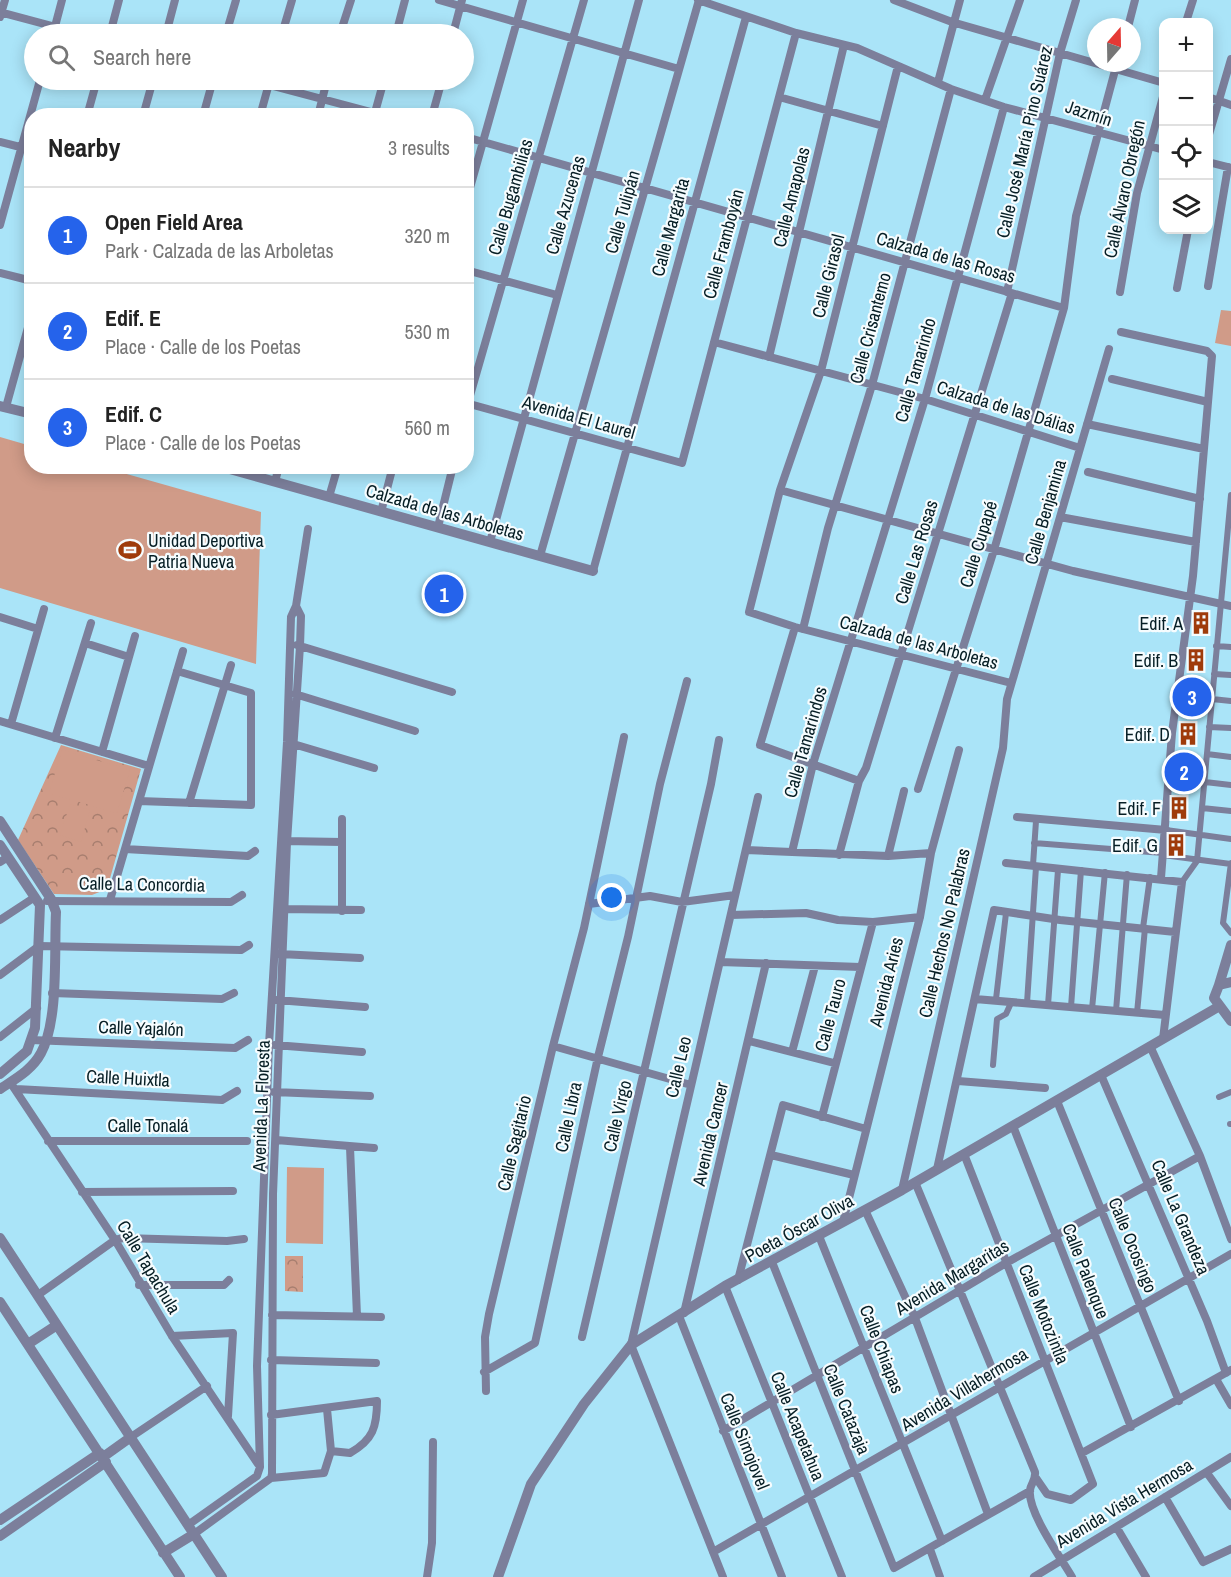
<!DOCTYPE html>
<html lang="en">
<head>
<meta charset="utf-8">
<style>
	body { margin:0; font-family:"Archivo Narrow",sans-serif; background:#f2f2f2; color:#222 }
	.controls { position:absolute; right:18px; top:18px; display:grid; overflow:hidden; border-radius:12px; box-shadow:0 3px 15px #0003 }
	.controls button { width:54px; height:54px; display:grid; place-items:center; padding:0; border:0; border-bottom:2px solid #e0e0e0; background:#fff; color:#222; font:30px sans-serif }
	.compass { position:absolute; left:1087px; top:18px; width:54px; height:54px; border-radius:50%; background:#fff; box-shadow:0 3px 15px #0003; rotate:20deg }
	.you { position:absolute; left:612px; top:898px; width:21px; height:21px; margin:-15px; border:4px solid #fff; border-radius:50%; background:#1a73e8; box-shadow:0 0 0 9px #1a73e833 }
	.badge { display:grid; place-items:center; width:39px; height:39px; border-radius:50%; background:#2563eb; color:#fff; font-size:20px; font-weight:700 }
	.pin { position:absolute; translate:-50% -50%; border:3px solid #fff; box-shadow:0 2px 6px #0006 }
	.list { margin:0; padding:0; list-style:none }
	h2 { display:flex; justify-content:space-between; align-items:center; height:78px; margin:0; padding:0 24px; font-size:26px }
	h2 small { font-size:20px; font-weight:400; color:#767676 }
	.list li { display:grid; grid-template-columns:39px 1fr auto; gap:18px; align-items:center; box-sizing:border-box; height:96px; padding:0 24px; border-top:2px solid #e0e0e0 }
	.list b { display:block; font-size:22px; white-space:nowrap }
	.list p { margin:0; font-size:20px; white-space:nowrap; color:#767676 }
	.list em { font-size:20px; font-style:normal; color:#767676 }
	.icon { flex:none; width:33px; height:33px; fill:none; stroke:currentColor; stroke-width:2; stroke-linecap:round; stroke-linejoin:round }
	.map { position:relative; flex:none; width:1231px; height:1577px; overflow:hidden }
	.search { position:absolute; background:#fff; box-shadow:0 3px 15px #0003; left:24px; top:24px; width:450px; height:66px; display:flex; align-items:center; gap:15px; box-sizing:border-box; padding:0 21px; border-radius:33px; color:#767676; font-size:22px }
	.panel { position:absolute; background:#fff; box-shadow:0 3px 15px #0003; left:24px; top:108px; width:450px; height:366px; border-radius:24px }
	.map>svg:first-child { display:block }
	.park { fill:url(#park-crowns) }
	.garden { fill:#d09b88 }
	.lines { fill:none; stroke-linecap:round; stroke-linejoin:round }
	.pedestrian { stroke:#7c7f9b; stroke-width:6 }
	.minor { stroke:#7c7f9b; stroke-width:8 }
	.tertiary { stroke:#7c7f9b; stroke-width:10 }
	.labels { text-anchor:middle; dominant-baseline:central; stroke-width:4.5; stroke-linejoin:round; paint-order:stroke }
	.street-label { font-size:18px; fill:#061e25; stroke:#f6fcfe }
	.poi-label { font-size:18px; fill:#061e25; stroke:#f6fcfe; text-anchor:end }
</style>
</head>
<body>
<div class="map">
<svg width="1231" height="1577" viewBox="0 0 1231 1577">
	<defs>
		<pattern id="park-crowns" width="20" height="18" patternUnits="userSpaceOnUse" patternTransform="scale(1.5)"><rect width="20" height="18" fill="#d09b88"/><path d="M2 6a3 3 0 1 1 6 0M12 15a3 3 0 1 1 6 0" fill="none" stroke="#a77e6f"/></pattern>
	</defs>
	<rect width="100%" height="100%" fill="#aae4f8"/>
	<path class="park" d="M61 745 141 769 107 889 92 895 54 894 18 840Z
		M285 1256H303V1292L285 1291Z"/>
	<path class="garden" d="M1221 310 1231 311V346L1215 343Z
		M0 437 31 446 32 466 102 467 261 512 256 664 0 588Z
		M62 750 130 770 117 813 49 793Z
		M70 804 90 810 81 842 60 835Z
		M287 1167 324 1168 323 1244 286 1243Z"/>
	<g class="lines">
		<path class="pedestrian" d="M1216 646 1231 647
			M1214 674 1231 675
			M1212 699 1231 701
			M1209 727 1231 728
			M1207 754 1231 757
			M1205 782 1231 785
			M1202 808 1231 811
			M1166 830 1231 839
			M1034 843 1163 853
			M1163 855 1231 864
			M1231 863 1223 923 1231 933
			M1033 865 1036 821
			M1182 882 1197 861 1231 495
			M1143 928 1150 877
			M996 999 1006 913
			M1027 1003 1036 867
			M1048 1005 1058 870
			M1071 1007 1081 870
			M1092 1009 1105 872
			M1116 1011 1127 874
			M1137 1013 1145 928
			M993 1065 997 1019 1006 1014 1011 1003
			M1219 1097 1231 1092
			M1230 1124H1231"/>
		<path class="minor" d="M439 0 679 69
			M698 0 796 33 857 48 951 89 1004 107 1164 150
			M894 0 952 22 1164 83
			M0 12 82 34
			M0 17 5 0
			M1186 22 1193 0
			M1128 27 1135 0
			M53 34 62 0
			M110 34 119 0
			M166 34 175 0
			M226 34 236 0
			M282 34 292 0
			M340 34 351 0
			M396 34 405 0
			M453 34 462 0
			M898 66 821 371 780 490 749 612 795 627 1011 683
			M251 80 386 116
			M938 82 960 0
			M779 97 883 126
			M1208 97 1231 105
			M985 100 1020 0
			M87 116 97 80
			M143 116 153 80
			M203 116 213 80
			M260 116 270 80
			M318 116 327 80
			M374 116 384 80
			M432 116 442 80
			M466 137 1064 308
			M1208 138 1231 59
			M0 142 32 150
			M1208 162 1231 168
			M466 202 523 0
			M0 225 40 80
			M466 270 557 295
			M0 273 32 281
			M1208 286 1228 167
			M1177 288 1188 230
			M1007 292 1060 53 1076 0
			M1120 292 1137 193 1164 93
			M1121 332 1207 351 1212 356 1193 576 1172 733 1161 878
			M714 342 925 399 1080 448
			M769 357 844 45
			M1112 379 1208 402
			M466 403 682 463 796 33
			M467 406 584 0
			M6 407 32 313
			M1087 424 1204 449
			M1088 472 1200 499
			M275 482 279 466
			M780 490 1073 571 1231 606
			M329 497 338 466
			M381 512 393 466
			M1060 517 1196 542
			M438 527 453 466
			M490 542 639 0
			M540 556 699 0
			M593 571 746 17
			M0 617 38 629
			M795 627 760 745 859 781
			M803 629 828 528 872 385 951 89
			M85 643 129 657
			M297 645 452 692
			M295 694 415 731
			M0 721 149 766
			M11 724 44 609
			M55 738 91 623
			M290 743 374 768
			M102 752 135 636
			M918 789 994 550 1064 308 1076 216 1117 63
			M139 801 251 805V693L177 671
			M189 803 231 665
			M1017 817 1166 830
			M284 841 342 842
			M125 849 248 856 255 851
			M746 850 888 856 931 853
			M792 852 813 764 925 399 1004 107
			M839 855 859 781 866 768 1012 293
			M888 856 904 791
			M0 862 8 857
			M1006 863 1182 882 1163 1039
			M110 900 183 651
			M47 901 231 902 242 895
			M589 904 650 896 682 902 735 895
			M282 909 361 910
			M342 911V819
			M731 915 806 913 838 920 873 922 920 917
			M0 920 35 897
			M280 954 360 958
			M720 962 860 967
			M0 975 39 946 241 950 249 945
			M52 993 222 999 234 993
			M975 999 1165 1015
			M277 1000 365 1007
			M0 1037 37 1008
			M31 1040 235 1048 248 1040
			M749 1041 834 1063
			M275 1045 362 1052
			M553 1046 691 1085
			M1150 1046 1200 1156 1231 1239
			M792 1052 815 966
			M1101 1075 1207 1321 1226 1373
			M958 1081 1045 1088
			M10 1082 115 1240 172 1336 258 1464
			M16 1089 222 1100 237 1091
			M274 1092 370 1096
			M1057 1101 1179 1401
			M822 1117 873 922
			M1013 1126 1131 1427
			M276 1140 374 1148
			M48 1141H247
			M350 1147 357 1316
			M964 1154 1093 1484 1071 1500 1047 1494 1036 1478
			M771 1155 854 1175
			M937 1169 994 910 1060 920 1175 932
			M915 1182 1035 1472C1036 1480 1031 1483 1030 1490 1027 1511 1061 1558 1072 1577
			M902 1190 1003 748 1007 699 1109 349
			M82 1192 233 1191
			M865 1210 915 1318 988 1514
			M843 1222 920 917 931 853 959 750
			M819 1236 942 1541
			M772 1262 894 1568 1030 1491
			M738 1280 783 1105 866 1129
			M139 1285H224L229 1280
			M725 1286 842 1577
			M38 1295 115 1240 123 1238 227 1241 244 1239
			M684 1313 766 963
			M272 1315 381 1317
			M679 1316 782 1577
			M172 1336 233 1333 228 1416
			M582 1337 711 784 719 740
			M271 1360 376 1363
			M484 1372 535 1343 598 1057 628 937 660 784 687 681
			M1216 1379 1231 1405
			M486 1391 485 1337 489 1314 553 1046 584 928 624 737
			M271 1415 377 1401C377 1427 373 1440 350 1453L331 1451
			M723 1431 1006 1263 1200 1156
			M131 1437 207 1386
			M1082 1453 1231 1370
			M1207 1473 1231 1506
			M271 1478 324 1473 331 1451 327 1409
			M1165 1497 1203 1562 1231 1549
			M188 1525 257 1476 260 1467 257 1366 269 1045 287 742 291 617 296 606 308 529
			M1117 1528 1146 1577
			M194 1534 271 1478 272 1474 273 1194 287 842 300 646 301 616 296 606
			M930 1549 940 1577
			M713 1552 1231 1254
			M427 1577 432 1543 433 1442
			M723 1577 631 1345 758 797
			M1034 1577 1231 1457"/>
		<path class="tertiary" d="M0 406 32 414
			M219 466 593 571
			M0 821 51 899 56 912C54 951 59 1020 41 1053 32 1070 15 1079 0 1089
			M0 845 40 905 35 1028 27 1051 0 1074
			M1231 982 1219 985 1214 998 1231 1021
			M1219 985 1231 945
			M0 1238 222 1577
			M0 1302 180 1577
			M28 1344 57 1325
			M103 1457 131 1437
			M0 1520 100 1453
			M0 1536 106 1462
			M163 1553 194 1534
			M498 1577 531 1484 584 1404 631 1345 725 1286 902 1190 1218 1007"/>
	</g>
	<defs>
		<g id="stadium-bare" transform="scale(1.8)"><path d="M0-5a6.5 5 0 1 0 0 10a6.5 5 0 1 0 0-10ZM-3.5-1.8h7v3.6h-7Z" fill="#9f3b0b" stroke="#f6fcfe" stroke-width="2.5" paint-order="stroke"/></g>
		<g id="building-bare" transform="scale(1.8)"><path d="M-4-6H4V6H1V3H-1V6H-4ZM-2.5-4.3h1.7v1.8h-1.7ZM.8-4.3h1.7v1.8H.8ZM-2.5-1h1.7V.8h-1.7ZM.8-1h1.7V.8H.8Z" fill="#9f3b0b" stroke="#f6fcfe" stroke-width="2.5" paint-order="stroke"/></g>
	</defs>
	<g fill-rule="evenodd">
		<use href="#stadium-bare" x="130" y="550"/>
		<use href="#building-bare" x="1201" y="623"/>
		<use href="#building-bare" x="1196" y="660"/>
		<use href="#building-bare" x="1188" y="734"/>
		<use href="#building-bare" x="1179" y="808"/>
		<use href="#building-bare" x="1176" y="845"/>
	</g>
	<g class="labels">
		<g class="street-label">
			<text transform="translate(1089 113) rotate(18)">Jazmín</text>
			<text transform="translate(1024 142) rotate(-77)">Calle José María Pino Suárez</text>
			<text transform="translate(1124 189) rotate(-78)">Calle Álvaro Obregón</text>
			<text transform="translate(510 197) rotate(-74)">Calle Bugambilias</text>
			<text transform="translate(791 197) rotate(-76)">Calle Amapolas</text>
			<text transform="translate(565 205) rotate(-74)">Calle Azucenas</text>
			<text transform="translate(622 212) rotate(-74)">Calle Tulipán</text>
			<text transform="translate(670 227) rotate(-75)">Calle Margarita</text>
			<text transform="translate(723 244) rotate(-75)">Calle Framboyán</text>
			<text transform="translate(946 257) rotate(16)">Calzada de las Rosas</text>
			<text transform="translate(828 276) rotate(-76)">Calle Girasol</text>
			<text transform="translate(870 328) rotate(-75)">Calle Crisantemo</text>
			<text transform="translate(915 370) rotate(-74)">Calle Tamarindo</text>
			<text transform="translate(1006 407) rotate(17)">Calzada de las Dálias</text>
			<text transform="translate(579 417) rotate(16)">Avenida El Laurel</text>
			<text transform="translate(445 512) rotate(16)">Calzada de las Arboletas</text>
			<text transform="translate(1045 512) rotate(-74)">Calle Benjamina</text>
			<text transform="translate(978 544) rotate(-73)">Calle Cupapé</text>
			<text transform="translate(916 552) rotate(-73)">Calle Las Rosas</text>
			<text transform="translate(919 642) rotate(15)">Calzada de las Arboletas</text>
			<text transform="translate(805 742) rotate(-74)">Calle Tamarindos</text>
			<text transform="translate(142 884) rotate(1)">Calle La Concordia</text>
			<text transform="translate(944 933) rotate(-77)">Calle Hechos No Palabras</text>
			<text transform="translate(886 982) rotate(-76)">Avenida Aries</text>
			<text transform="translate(830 1015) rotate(-75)">Calle Tauro</text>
			<text transform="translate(141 1028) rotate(2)">Calle Yajalón</text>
			<text transform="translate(678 1067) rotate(-77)">Calle Leo</text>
			<text transform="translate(128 1078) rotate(3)">Calle Huixtla</text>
			<text transform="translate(261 1106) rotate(-88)">Avenida La Floresta</text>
			<text transform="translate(617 1116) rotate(-77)">Calle Virgo</text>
			<text transform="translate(568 1117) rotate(-78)">Calle Libra</text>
			<text x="148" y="1125">Calle Tonalá</text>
			<text transform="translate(710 1134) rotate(-77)">Avenida Cancer</text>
			<text transform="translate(514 1143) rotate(-77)">Calle Sagitario</text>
			<text transform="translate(1181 1217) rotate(67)">Calle La Grandeza</text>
			<text transform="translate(799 1228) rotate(-29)">Poeta Óscar Oliva</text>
			<text transform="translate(1133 1245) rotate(68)">Calle Ocosingo</text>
			<text transform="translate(149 1267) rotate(59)">Calle Tapachula</text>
			<text transform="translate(1086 1271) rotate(69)">Calle Palenque</text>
			<text transform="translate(952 1277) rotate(-31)">Avenida Margaritas</text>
			<text transform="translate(1044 1314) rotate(68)">Calle Motozintla</text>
			<text transform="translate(882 1349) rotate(69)">Calle Chiapas</text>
			<text transform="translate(964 1389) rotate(-31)">Avenida Villahermosa</text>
			<text transform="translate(847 1409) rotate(68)">Calle Catazaja</text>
			<text transform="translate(798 1426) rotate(68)">Calle Acapetahua</text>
			<text transform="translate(745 1441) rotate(68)">Calle Simojovel</text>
			<text transform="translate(1124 1503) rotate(-31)">Avenida Vista Hermosa</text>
		</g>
		<g class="poi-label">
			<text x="148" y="540" text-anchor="start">Unidad Deportiva<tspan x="148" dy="21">Patria Nueva</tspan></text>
			<text x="1183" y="623">Edif. A</text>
			<text x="1178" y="660">Edif. B</text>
			<text x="1170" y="734">Edif. D</text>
			<text x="1161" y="808">Edif. F</text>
			<text x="1158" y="845">Edif. G</text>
		</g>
	</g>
</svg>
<div class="controls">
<button>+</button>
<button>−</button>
<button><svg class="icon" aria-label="locate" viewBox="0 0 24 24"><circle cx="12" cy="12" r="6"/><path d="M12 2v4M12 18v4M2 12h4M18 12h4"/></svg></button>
<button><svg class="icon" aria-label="layers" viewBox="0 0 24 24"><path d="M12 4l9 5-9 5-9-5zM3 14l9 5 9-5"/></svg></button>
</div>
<svg class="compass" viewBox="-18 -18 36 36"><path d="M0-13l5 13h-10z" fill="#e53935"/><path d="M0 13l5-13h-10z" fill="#767676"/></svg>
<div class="you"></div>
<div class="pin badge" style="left:444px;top:594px">1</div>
<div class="pin badge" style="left:1184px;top:772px">2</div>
<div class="pin badge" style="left:1192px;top:697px">3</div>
<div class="search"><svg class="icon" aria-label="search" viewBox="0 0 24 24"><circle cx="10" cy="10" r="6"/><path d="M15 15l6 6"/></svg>Search here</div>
<section class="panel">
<h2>Nearby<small>3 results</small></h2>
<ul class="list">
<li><span class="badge">1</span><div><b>Open Field Area</b><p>Park · Calzada de las Arboletas</p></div><em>320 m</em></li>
<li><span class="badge">2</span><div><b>Edif. E</b><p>Place · Calle de los Poetas</p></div><em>530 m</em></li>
<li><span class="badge">3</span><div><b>Edif. C</b><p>Place · Calle de los Poetas</p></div><em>560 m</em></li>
</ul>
</section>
</div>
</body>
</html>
